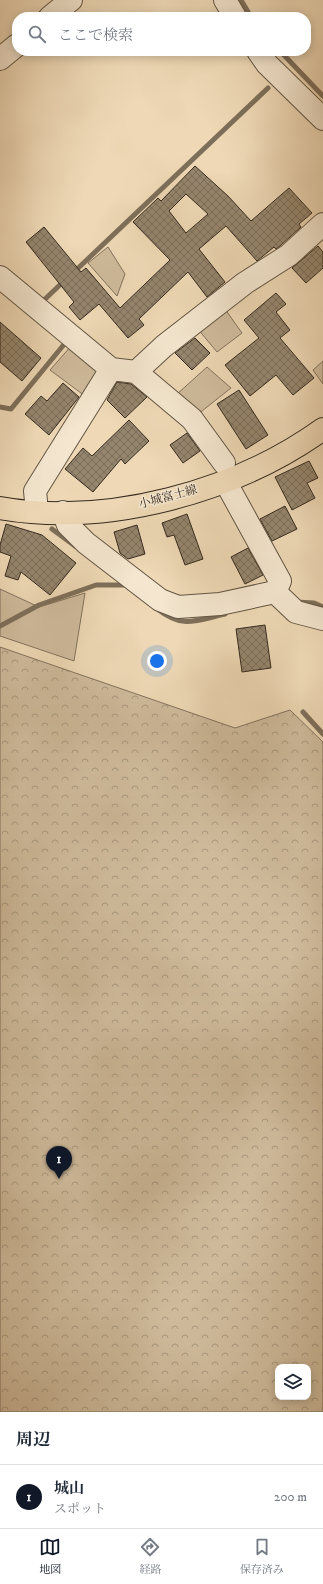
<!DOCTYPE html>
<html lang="ja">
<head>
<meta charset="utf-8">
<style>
	body { margin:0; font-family:"IM FELL DW Pica","Noto Serif JP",serif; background:#f6f6f7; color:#1f2937 }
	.controls { position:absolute; right:12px; bottom:12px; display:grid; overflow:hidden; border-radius:8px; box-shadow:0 2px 10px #0003 }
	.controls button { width:36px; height:36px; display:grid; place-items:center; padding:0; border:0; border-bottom:1px solid #e0e1e3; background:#fff; color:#1f2937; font:20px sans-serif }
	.you { position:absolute; left:157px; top:661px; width:14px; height:14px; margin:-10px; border:3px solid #fff; border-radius:50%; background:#1a73e8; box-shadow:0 0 0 6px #1a73e833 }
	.badge { display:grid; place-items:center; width:26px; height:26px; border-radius:50%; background:#111827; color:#fff; font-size:13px; font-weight:700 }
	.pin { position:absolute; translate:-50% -33px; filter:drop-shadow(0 1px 2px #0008) }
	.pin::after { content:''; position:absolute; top:21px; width:14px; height:12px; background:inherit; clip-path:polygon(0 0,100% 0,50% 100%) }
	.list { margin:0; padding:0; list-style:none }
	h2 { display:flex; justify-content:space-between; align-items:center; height:52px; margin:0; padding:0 16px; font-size:17px }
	h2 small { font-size:13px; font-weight:400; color:#747a83 }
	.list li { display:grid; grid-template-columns:26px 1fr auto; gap:12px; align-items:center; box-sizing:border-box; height:64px; padding:0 16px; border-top:1px solid #e0e1e3 }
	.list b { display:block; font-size:15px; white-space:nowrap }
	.list p { margin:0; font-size:13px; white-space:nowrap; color:#747a83 }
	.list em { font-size:13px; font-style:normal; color:#747a83 }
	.icon { flex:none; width:22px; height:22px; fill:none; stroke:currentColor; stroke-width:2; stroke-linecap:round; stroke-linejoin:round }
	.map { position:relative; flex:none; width:323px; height:1412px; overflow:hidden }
	.search { position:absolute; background:#fff; box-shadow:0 2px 10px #0003; left:12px; right:12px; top:12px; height:44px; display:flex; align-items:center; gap:10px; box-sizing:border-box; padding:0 14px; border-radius:16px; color:#747a83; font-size:15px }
	.sheet { height:116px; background:#fff }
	nav { display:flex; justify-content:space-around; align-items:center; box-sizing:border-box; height:56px; border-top:1px solid #e0e1e3; background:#fff; font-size:11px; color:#747a83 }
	nav a { display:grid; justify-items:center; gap:2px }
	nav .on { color:#111827 }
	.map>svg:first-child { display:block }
	.green { fill:#cfbb9c; stroke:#82735e }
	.forest { fill:url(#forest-crowns); stroke:#82735e; fill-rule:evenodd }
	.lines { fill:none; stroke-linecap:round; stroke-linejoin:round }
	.stream { stroke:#7e6f5a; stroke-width:5 }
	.building { fill:url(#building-cross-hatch); stroke:#352b1f; fill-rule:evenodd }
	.minor-casing { stroke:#635644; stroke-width:24 }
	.major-casing { stroke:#352b1f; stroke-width:24 }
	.minor { stroke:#f4e6cf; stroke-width:22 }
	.major { stroke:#eed8b5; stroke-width:22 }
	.labels { text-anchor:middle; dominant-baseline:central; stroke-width:3; stroke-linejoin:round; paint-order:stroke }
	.street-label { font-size:12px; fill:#352b1f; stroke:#f4e6cf }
</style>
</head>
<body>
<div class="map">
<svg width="323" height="1412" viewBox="0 0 323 1412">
	<defs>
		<pattern id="forest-crowns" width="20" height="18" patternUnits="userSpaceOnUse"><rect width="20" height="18" fill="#cfbb9c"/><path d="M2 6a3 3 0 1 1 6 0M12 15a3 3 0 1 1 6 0" fill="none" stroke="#a9987f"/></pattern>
		<pattern id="building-cross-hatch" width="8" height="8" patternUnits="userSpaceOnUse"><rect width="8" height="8" fill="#95856d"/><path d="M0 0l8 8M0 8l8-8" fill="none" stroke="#7a6d59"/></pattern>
	</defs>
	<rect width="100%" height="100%" fill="#eed8b5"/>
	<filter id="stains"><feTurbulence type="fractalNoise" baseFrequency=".005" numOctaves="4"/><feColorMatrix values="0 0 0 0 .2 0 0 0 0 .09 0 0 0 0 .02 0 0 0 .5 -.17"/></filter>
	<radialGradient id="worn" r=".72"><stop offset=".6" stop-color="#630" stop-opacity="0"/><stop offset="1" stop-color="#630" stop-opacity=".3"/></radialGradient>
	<path class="green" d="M108 247 125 274 117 296 88 263Z
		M225 309 242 333 217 352 197 328Z
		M72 345 100 371 85 396 50 370Z
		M323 361V384L313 370Z
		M207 367 231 388 197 415 176 395Z
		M0 589 39 607 85 593 74 661 0 636Z"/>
	<path class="forest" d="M0 647 235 728 290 710 323 742V1412H0ZM278 1367H308V1397H278Z"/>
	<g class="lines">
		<path class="stream" d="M241 0 251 17
			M36 17 44 11
			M280 51 323 96
			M73 273 268 88
			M43 301 64 281
			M0 407 11 409 66 342
			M52 529 75 546
			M295 602 314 603 323 607
			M156 608C183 629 194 621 225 614
			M0 626 39 605 96 585H125
			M303 712 323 734"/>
	</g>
	<path class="building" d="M195 166 228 196 251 221 289 188 312 213 299 224 301 227 281 245 276 249 274 247 257 261 226 226 199 249 225 282 207 297 188 272 139 319 144 325 128 338 99 304 80 320 69 307 74 302 26 242 44 227 81 272 86 268 120 308 170 260 133 222 158 198 161 201ZM186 194 208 214 186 233 169 211Z
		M318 246 323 252V268L306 283 292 268Z
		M276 293 286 304 276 312 290 330 280 338 314 378 293 395 276 375 250 396 225 365 259 338 244 320Z
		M0 322 41 358 22 381 0 362Z
		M195 338 210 353 192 370 175 353Z
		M117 382 131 384 147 397 125 418 107 400Z
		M63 383 79 397 49 435 25 414 41 396 47 401Z
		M239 390 268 435 246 449 217 404Z
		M129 420 149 441 125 464 121 459 93 492 65 469 83 448 92 456Z
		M187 433 200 451 183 463 170 445Z
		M309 461 318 478 307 483 315 498 292 510 275 477Z
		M285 506 297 529 272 541 260 519Z
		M187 514 203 559 185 565 174 535 167 537 162 523Z
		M6 524 42 535 76 563 50 595 21 572 18 580 5 576 11 556 0 552V545Z
		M137 525 145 554 128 559 120 553 114 532Z
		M248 548 263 575 245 584 231 557Z
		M265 625 271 668 242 672 236 629Z"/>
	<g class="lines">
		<g class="minor-casing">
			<path id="minor" d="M225 0 235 17
				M50 17 71 0
				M258 51 267 64 323 119
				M0 59 17 45
				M0 277 111 369 136 372 164 346 245 283 289 255 323 224
				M136 372 192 419 224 463
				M225 481 280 581 275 592
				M37 511 35 491 111 369
				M63 512 68 525 86 543 160 600 178 607 220 604 275 592
				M275 592 296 612 323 619"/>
		</g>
		<g class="major-casing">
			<path id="major" d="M0 508C108 527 235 492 323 429"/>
		</g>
		<use href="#minor" class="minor"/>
		<use href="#major" class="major"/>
	</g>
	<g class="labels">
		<g class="street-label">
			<text transform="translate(168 497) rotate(-15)">小城富士線</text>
		</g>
	</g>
	<rect width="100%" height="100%" filter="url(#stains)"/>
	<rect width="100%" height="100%" fill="url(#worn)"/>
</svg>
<div class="controls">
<button><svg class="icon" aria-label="layers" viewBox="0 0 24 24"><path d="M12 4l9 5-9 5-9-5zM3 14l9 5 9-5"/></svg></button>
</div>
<div class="you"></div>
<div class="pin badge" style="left:59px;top:1179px">1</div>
<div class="search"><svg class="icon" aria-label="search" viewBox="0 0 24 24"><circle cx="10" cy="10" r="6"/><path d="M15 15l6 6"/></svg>ここで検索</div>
</div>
<section class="sheet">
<h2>周辺<small></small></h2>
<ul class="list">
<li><span class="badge">1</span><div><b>城山</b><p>スポット</p></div><em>200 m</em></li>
</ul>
</section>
<nav>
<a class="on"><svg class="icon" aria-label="map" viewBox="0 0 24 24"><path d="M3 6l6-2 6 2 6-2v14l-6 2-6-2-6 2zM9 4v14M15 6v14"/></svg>地図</a>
<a><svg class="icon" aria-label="directions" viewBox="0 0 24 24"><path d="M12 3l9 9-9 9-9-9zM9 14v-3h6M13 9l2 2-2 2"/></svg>経路</a>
<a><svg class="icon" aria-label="saved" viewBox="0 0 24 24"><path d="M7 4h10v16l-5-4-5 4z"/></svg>保存済み</a>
</nav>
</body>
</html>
